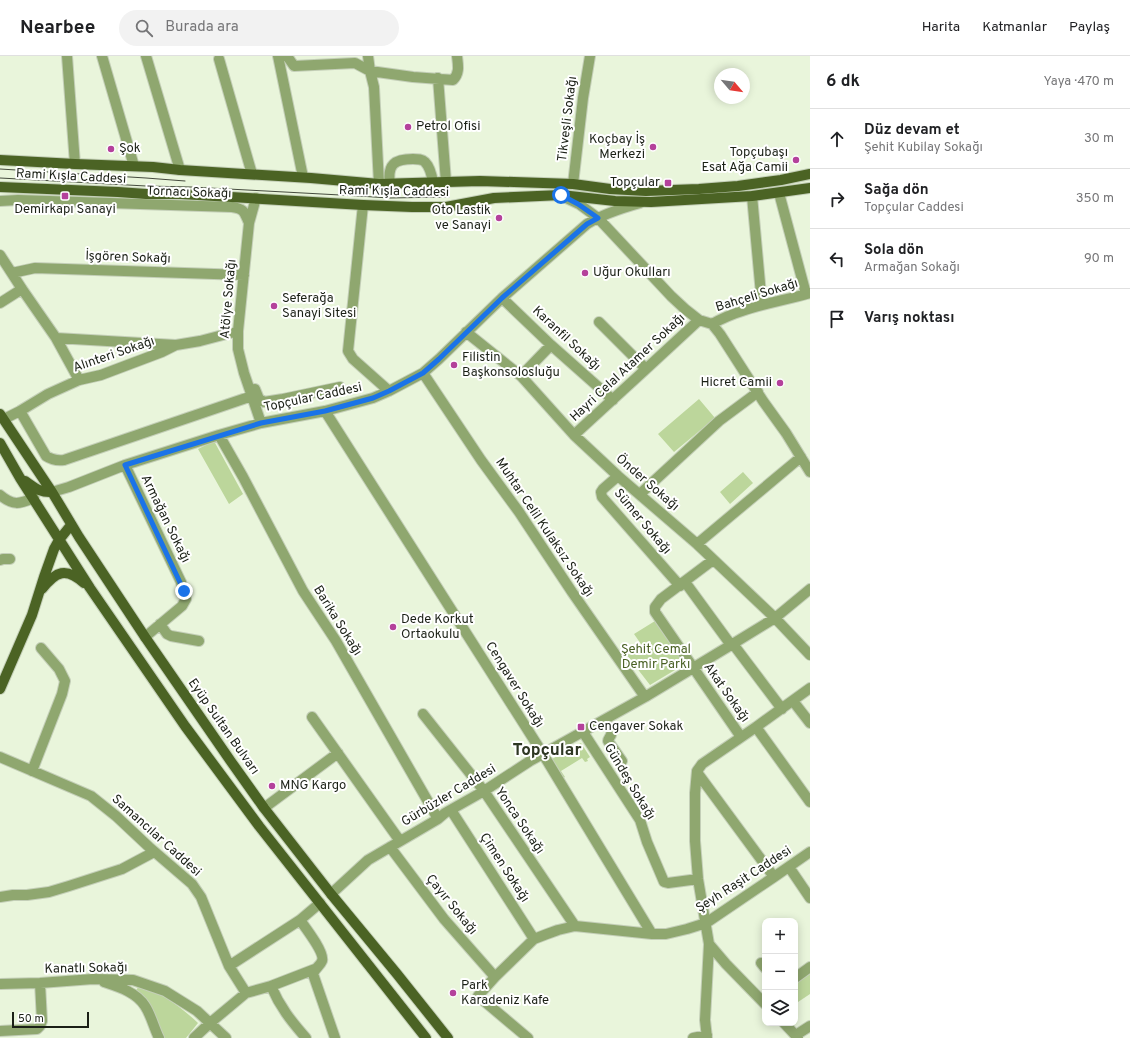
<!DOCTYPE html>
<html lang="tr">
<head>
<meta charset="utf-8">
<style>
	body { margin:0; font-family:Overpass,sans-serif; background:#f2f2f2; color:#202124 }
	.controls { position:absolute; right:12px; bottom:12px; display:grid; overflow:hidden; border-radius:8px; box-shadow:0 2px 10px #0003 }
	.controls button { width:36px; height:36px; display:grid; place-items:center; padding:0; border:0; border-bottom:1px solid #e0e0e0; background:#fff; color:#202124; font:20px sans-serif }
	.compass { position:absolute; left:714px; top:12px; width:36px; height:36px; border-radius:50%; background:#fff; box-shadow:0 2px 10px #0003; rotate:119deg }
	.scale { position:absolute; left:12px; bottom:10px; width:77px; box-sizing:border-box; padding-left:4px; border:2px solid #1b2016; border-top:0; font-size:11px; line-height:14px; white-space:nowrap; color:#1b2016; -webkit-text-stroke:3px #fff; paint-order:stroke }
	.stop { position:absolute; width:12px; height:12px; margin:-9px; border:3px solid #1a73e8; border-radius:50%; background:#fff }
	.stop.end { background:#1a73e8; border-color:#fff; box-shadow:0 1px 4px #0008 }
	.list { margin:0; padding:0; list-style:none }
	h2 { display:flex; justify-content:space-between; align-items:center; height:52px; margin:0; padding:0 16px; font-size:17px }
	h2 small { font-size:13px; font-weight:400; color:#757577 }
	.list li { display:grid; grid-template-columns:26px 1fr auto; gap:12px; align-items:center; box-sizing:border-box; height:60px; padding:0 16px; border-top:1px solid #e0e0e0 }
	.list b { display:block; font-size:15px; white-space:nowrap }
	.list p { margin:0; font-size:13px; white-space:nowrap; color:#757577 }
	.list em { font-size:13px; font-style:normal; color:#757577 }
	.icon { flex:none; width:22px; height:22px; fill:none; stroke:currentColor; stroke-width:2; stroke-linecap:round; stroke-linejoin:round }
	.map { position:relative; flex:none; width:810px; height:982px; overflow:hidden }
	header { display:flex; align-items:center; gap:24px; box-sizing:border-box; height:56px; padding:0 20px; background:#fff; border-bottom:1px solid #e0e0e0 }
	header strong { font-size:19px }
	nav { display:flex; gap:22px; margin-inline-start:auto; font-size:14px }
	.search { width:280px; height:36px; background:#f2f2f2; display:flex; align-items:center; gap:10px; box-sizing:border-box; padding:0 14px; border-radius:22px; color:#757577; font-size:15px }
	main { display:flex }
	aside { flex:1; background:#fff }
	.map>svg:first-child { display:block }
	.green { fill:#bcd69b }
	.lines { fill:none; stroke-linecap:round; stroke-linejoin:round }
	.minor-casing { stroke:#c4cfb8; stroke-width:12 }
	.major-casing { stroke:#c4cfb8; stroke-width:12 }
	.minor { stroke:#8fa76f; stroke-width:10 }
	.major { stroke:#4b6324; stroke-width:10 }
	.tram { stroke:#454b3e; stroke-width:1 }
	.route { stroke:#1a73e8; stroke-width:5 }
	.poi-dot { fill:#b4419b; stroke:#fff; stroke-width:1.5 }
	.labels { text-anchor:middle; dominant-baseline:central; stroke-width:4; stroke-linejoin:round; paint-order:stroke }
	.street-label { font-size:13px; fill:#1b2016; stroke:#fff }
	.poi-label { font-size:13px; fill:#1b2016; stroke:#fff; text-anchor:start }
	.park-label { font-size:13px; fill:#496023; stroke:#fff }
	.district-label { font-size:17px; font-weight:bold; fill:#2e3723; stroke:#fff }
</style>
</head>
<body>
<header>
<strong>Nearbee</strong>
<div class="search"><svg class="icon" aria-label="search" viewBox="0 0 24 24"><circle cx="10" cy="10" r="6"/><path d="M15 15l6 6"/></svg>Burada ara</div>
<nav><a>Harita</a><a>Katmanlar</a><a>Paylaş</a></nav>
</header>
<main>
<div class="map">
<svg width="810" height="982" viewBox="0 0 810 982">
	<rect width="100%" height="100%" fill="#e9f5db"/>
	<path class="green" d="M699 343 715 362 674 396 658 378Z
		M214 385 243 438 229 448 198 393Z
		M743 416 753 427 730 448 720 436Z
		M655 565 685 608 650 629 626 598 641 588 634 578Z
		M581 687 590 701 587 703 588 705 585 706 582 702 561 715 565 721 563 722 552 703Z
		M810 916V938L795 948V926Z
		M138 931C161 935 182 952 198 967L186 982H164L152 954 136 935Z"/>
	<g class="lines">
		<g class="minor-casing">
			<path id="minor" d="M67 0 75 108
				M102 0 134 110
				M146 0 180 114
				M278 0 303 121
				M287 0 294 10 355 7 370 15 413 21 453 24C460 17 458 9 457 0
				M368 0 370 15 374 31 379 128
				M219 3 252 118
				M438 22 446 126
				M390 128C387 108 395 103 413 103 418 103 422 103 425 106 430 111 432 120 433 127
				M573 128 583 42 590 0
				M779 137 806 238
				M562 140 579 148 598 162 671 240 685 253 699 264 712 268 720 278 763 345 786 377 810 416
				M752 140 762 249
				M256 142 249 167 238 275V293L244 317 261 367
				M0 145 18 144 232 151C245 153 244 156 249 167
				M363 149 348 295 353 303 389 335
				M0 199 22 233 56 282 79 324
				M12 217 35 212 244 219
				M502 242 551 289 613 344
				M0 247 22 233
				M599 266 646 313
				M712 268C741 251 779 246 810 237
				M466 276 521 320 574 379 618 420 697 488 775 562 810 599
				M56 282 176 289
				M423 317 481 404 519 456 572 536 645 641
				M521 320 551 289
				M255 333 259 343 264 346 283 343 340 331
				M20 355 46 400C52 404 57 405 64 404L252 340
				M325 355 543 698 652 878
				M4 363 20 355 48 338 79 324 101 319 162 296 176 289 200 285 238 275
				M219 379 243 421 303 535 336 585 438 763
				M574 379 646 313 699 264
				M125 409 181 526 186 543 182 550 145 581
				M618 420 603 433 601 436 602 441 680 530
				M52 436 69 431 125 409 219 379 261 367 325 355 373 342 389 335 423 317 439 303 502 242 587 168C603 158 622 152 640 147
				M640 438 719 365 758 336
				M0 439C13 450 19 448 34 442
				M697 488 801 401
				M0 504 3 503H10
				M713 504 661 543 655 551V556L741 681
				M685 526 731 589
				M160 568 167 578 171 580 199 585
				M733 588 782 653
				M793 645 810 667
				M423 658 484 735 575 870
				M312 661 400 785
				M605 664C607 668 613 674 611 679 610 681 608 683 608 685L622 705
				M756 671 810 746
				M583 676 640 764 647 786 664 826 668 827 698 823
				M0 701 91 740 116 760 149 791 192 828 201 841 229 910 246 937 271 930C280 951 291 965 306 982
				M32 715 62 638 65 625 59 613 41 592
				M697 715 695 737V785L698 823 709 888 705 964 707 982
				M697 715 702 708 756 671 810 632
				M697 715 699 719 774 821
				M264 752 338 697
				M451 754 534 883
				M390 791 444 863 495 921
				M789 811 810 842
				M331 838 368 804 438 763 445 757 484 735 530 705 645 641 731 589 775 562 810 533
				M0 841 13 839H27L49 836 69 830 122 813 154 796
				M300 864C305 871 325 897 322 905 320 910 315 912 313 918L335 982
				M709 888 726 908 765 948
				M761 907 765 912
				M229 910 300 864 320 847
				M795 922 810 911
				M104 926C119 931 136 936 145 950 151 959 154 972 159 982
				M0 928 40 927 93 923 133 924 165 935 197 955 226 982
				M271 930 315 913
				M784 967 798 982
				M0 975 37 973 40 970 42 965 40 927
				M796 979 810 970
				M194 982 210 967 246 937
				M528 982 478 940 495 921 534 883 547 878 558 874 575 870 652 878H666L687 873 706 867 774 821 810 796
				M693 982 707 979"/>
		</g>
		<g class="major-casing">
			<path id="major" d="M0 104 75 108 153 111 180 114 311 122 379 128 480 125 514 126 573 128 610 133 646 135 699 133 738 130 781 124 810 118
				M0 131 118 136 146 138H181L363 149 412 151H446L494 142 561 139 615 145 651 146 752 140 810 132
				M0 358 52 436 79 481 145 581 232 707 264 752 331 838 397 918 448 982
				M0 387 20 422 90 532 185 670 259 770 426 982
				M25 425C34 431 40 437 52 436
				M42 533C56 515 66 511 84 527
				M0 633 32 559 44 521 54 493 59 484 71 469"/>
		</g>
		<use href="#minor" class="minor"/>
		<use href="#major" class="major"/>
		<path class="tram" d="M0 113 146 122 185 125
			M0 122 146 130 191 131 359 140 389 142 449 141"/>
	</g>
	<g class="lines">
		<path class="route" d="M184 535 125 409 261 367 325 355 373 342 389 335 423 317 439 303 502 242 587 168 598 162 578 148 561 139"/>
	</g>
	<g class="poi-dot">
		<circle cx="408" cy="71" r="4"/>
		<circle cx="653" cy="91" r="4"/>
		<circle cx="111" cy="93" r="4"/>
		<circle cx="796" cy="104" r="4"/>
		<rect x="664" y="123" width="8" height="8" rx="2"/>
		<rect x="61" y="136" width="8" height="8" rx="2"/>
		<circle cx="499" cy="162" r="4"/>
		<circle cx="585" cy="217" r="4"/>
		<circle cx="274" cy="250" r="4"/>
		<circle cx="454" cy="309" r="4"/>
		<circle cx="780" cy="327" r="4"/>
		<circle cx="393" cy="571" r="4"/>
		<rect x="577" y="667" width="8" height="8" rx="2"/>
		<circle cx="272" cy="730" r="4"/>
		<circle cx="453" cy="937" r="4"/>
	</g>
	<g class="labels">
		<g class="street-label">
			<text transform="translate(568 63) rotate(-83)">Tikveşli Sokağı</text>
			<text transform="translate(71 121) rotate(3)">Rami Kışla Caddesi</text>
			<text transform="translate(394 136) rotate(1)">Rami Kışla Caddesi</text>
			<text transform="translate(189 137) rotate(2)">Tornacı Sokağı</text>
			<text transform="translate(128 202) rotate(2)">İşgören Sokağı</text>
			<text transform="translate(757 240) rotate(-17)">Bahçeli Sokağı</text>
			<text transform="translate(229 243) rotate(-85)">Atölye Sokağı</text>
			<text transform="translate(566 283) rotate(43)">Karanfil Sokağı</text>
			<text transform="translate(114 299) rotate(-19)">Alınteri Sokağı</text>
			<text transform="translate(628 312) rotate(-43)">Hayri Celal Atamer Sokağı</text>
			<text transform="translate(313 342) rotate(-12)">Topçular Caddesi</text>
			<text transform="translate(647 427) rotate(41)">Önder Sokağı</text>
			<text transform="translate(165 463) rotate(64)">Armağan Sokağı</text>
			<text transform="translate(642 466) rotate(50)">Sümer Sokağı</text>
			<text transform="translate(544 472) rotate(56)">Muhtar Celil Kulaksız Sokağı</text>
			<text transform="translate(337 565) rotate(58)">Barika Sokağı</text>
			<text transform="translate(514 629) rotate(58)">Cengaver Sokağı</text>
			<text transform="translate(726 637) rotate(55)">Akat Sokağı</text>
			<text transform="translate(223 671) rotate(55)">Eyüp Sultan Bulvarı</text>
			<text transform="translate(629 726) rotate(59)">Gündeş Sokağı</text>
			<text transform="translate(449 740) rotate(-31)">Gürbüzler Caddesi</text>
			<text transform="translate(519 765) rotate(56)">Yonca Sokağı</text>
			<text transform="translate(156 780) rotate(42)">Samancılar Caddesi</text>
			<text transform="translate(504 812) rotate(57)">Çimen Sokağı</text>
			<text transform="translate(744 824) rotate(-33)">Şeyh Raşit Caddesi</text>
			<text transform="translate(451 849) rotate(51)">Çayır Sokağı</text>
			<text transform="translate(86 913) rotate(-1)">Kanatlı Sokağı</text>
		</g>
		<g class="poi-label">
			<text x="416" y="71">Petrol Ofisi</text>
			<text x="645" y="84" text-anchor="end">Koçbay İş<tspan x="645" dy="15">Merkezi</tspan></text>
			<text x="119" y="93">Şok</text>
			<text x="788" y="97" text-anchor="end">Topçubaşı<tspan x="788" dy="15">Esat Ağa Camii</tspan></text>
			<text x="660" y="127" text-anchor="end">Topçular</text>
			<text x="65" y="154" text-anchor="middle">Demirkapı Sanayi</text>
			<text x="491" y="155" text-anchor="end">Oto Lastik<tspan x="491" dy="15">ve Sanayi</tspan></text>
			<text x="593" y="217">Uğur Okulları</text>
			<text x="282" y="243">Seferağa<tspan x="282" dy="15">Sanayi Sitesi</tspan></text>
			<text x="462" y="302">Filistin<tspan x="462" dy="15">Başkonsolosluğu</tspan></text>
			<text x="772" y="327" text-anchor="end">Hicret Camii</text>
			<text x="401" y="564">Dede Korkut<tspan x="401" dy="15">Ortaokulu</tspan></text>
			<text x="589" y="671">Cengaver Sokak</text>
			<text x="280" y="730">MNG Kargo</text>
			<text x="461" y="930">Park<tspan x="461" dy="15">Karadeniz Kafe</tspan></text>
		</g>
		<g class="park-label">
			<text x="656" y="594">Şehit Cemal<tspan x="656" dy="15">Demir Parkı</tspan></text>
		</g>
		<g class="district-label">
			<text x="547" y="695">Topçular</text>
		</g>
	</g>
</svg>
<div class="controls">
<button>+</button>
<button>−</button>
<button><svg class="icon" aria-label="layers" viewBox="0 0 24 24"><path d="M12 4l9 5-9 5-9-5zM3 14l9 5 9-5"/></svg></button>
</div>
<svg class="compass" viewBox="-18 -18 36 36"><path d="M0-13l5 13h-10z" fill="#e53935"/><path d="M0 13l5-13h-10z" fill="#757577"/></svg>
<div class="scale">50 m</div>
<div class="stop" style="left:561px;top:139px"></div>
<div class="stop end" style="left:184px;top:535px"></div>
</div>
<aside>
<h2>6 dk<small>Yaya · 470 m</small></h2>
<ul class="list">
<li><svg class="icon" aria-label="ahead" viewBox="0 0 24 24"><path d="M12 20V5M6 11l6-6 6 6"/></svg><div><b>Düz devam et</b><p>Şehit Kubilay Sokağı</p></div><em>30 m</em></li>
<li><svg class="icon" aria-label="right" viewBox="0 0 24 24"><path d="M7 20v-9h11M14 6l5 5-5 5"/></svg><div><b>Sağa dön</b><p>Topçular Caddesi</p></div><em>350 m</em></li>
<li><svg class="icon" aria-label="left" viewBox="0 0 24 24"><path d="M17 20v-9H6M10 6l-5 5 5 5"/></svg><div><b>Sola dön</b><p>Armağan Sokağı</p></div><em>90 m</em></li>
<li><svg class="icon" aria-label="arrive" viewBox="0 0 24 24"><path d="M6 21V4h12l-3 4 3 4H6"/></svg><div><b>Varış noktası</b></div></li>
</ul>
</aside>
</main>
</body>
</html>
